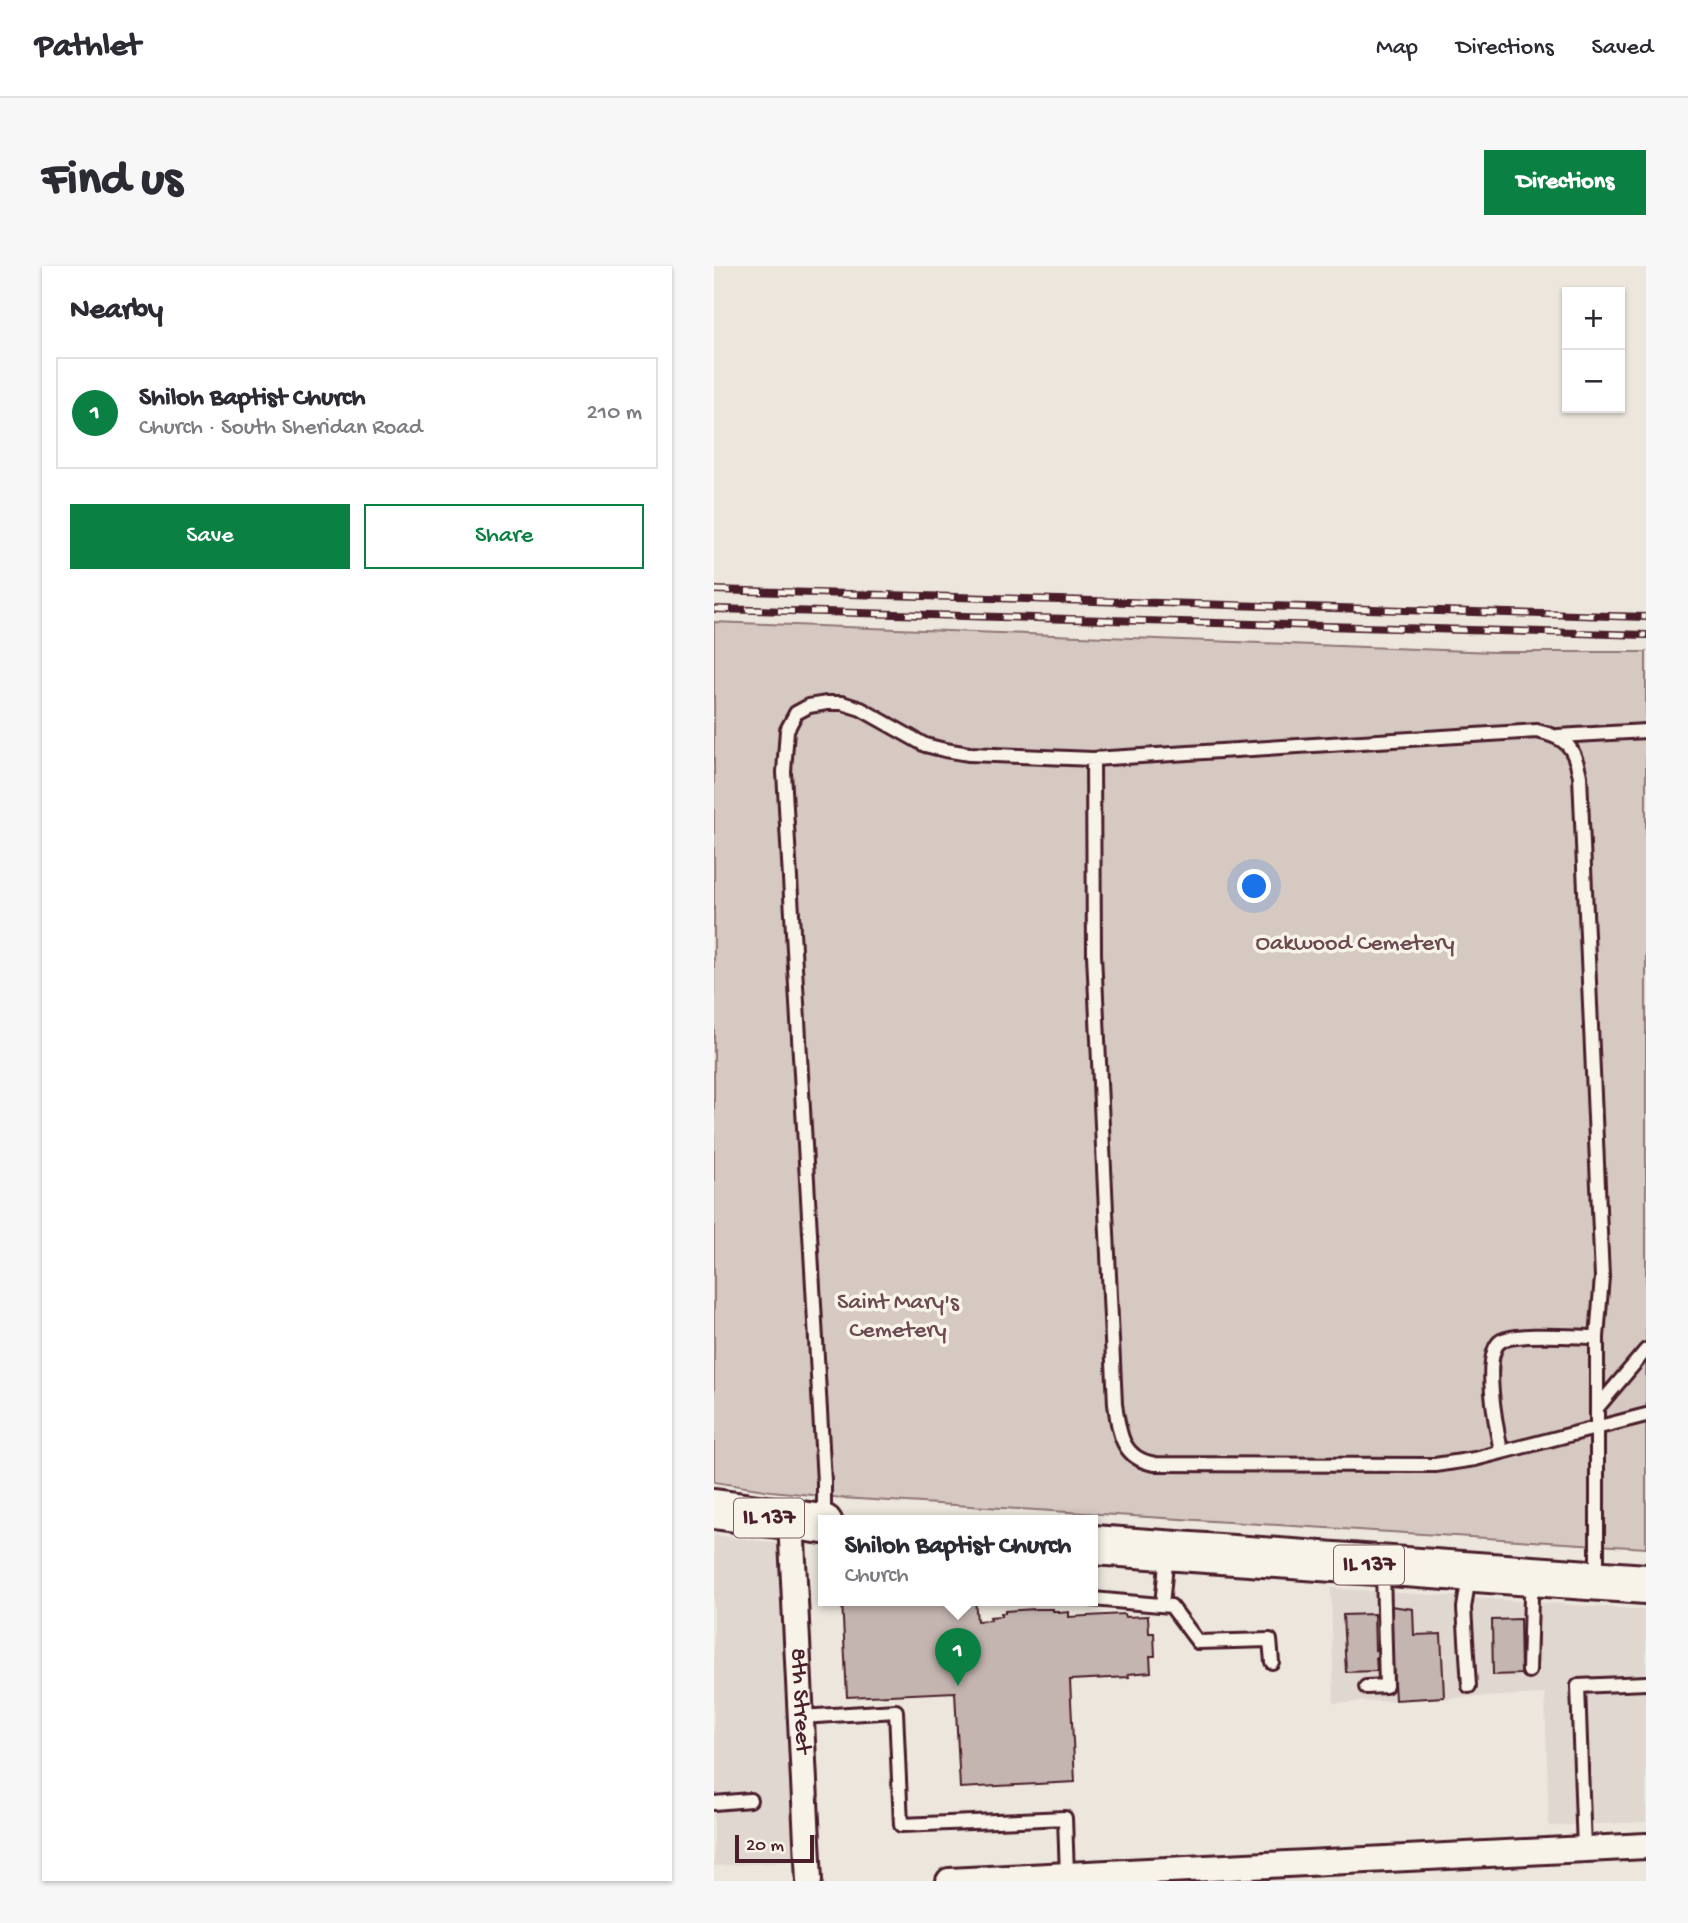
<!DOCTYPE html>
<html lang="en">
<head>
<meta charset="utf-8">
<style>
	body { margin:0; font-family:"Gochi Hand",sans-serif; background:#f7f7f7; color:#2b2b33 }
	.controls { position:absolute; right:21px; top:21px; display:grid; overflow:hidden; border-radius:0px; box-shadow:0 2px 5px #0004 }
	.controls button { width:63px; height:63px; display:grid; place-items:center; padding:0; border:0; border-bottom:2px solid #e1e1e2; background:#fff; color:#2b2b33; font:35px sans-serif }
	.scale { position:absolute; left:21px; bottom:18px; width:79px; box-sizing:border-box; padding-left:7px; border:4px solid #4a1f2b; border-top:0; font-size:19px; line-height:24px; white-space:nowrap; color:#4a1f2b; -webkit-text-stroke:5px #f7f3e8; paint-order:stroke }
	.you { position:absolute; left:541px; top:621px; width:24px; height:24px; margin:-18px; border:5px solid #fff; border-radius:50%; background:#1a73e8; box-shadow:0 0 0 10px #1a73e833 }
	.badge { display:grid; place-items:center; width:46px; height:46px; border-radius:50%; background:#0b8043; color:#fff; font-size:23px; font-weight:700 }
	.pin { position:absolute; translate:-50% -58px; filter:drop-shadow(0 2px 4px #0008) }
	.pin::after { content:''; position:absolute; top:37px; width:24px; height:21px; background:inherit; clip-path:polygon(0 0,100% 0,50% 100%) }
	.popup { position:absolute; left:104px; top:1249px; width:280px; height:91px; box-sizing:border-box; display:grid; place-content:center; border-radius:0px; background:#fff; filter:drop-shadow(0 2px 5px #0005); font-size:23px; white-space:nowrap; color:#7c7c81 }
	.popup b { font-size:26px; color:#2b2b33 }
	.popup::after { content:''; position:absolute; left:50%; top:100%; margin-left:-14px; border:14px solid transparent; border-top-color:#fff }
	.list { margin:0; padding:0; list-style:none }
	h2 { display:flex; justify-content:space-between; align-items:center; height:91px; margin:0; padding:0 28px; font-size:30px }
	h2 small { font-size:23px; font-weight:400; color:#7c7c81 }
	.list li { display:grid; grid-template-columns:46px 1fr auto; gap:21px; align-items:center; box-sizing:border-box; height:112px; margin:0 14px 14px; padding:0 14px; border:2px solid #e1e1e2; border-radius:0px }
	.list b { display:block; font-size:26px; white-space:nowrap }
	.list p { margin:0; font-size:23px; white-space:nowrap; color:#7c7c81 }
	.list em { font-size:23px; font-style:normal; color:#7c7c81 }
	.actions { display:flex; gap:14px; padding:21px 28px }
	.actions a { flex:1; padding:16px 0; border:2px solid #0b8043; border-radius:0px; text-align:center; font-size:24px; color:#0b8043 }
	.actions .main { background:#0b8043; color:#fff }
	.map { position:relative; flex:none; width:932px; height:1615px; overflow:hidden; border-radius:0px }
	header { display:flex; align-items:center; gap:42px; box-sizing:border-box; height:98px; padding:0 35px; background:#fff; border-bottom:2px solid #e1e1e2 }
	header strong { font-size:33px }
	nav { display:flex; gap:38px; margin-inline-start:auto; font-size:24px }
	.intro { display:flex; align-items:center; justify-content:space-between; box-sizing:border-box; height:168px; padding:0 42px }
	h1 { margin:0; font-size:49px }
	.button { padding:18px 32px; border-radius:0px; background:#0b8043; color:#fff; font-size:24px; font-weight:700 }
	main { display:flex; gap:42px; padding:0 42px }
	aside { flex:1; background:#fff; border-radius:0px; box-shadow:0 2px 5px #0004 }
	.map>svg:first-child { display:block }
	.built { fill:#e0d7d0 }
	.green { fill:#d5c9c2; stroke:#907476; stroke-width:2 }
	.building { fill:#c4b5b0; stroke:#4a1f2b; stroke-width:2 }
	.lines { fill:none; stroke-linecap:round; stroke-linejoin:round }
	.lane-casing { stroke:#4a1f2b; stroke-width:18 }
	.street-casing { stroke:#4a1f2b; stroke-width:30 }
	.highway-casing { stroke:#4a1f2b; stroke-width:44 }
	.lane { stroke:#f7f3e8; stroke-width:12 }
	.street { stroke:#f7f3e8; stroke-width:24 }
	.highway { stroke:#f7f3e8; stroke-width:38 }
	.rail-casing { stroke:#4a1f2b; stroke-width:8 }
	.rail { stroke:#f7f3e8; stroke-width:5; stroke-dasharray:16; stroke-linecap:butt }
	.labels { text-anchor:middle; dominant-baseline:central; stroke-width:7; stroke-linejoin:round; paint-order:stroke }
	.shield { fill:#f7f3e8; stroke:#7e5f64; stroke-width:2 }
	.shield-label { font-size:23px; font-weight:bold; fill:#4a1f2b }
	.park-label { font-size:24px; fill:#6d4a51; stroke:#f7f3e8 }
	.street-label { font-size:24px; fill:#4a1f2b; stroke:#f7f3e8 }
</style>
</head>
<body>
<header>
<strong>Pathlet</strong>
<nav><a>Map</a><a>Directions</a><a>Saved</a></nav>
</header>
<div class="intro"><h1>Find us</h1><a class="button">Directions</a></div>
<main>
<aside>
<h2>Nearby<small></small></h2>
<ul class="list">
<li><span class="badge">1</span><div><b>Shiloh Baptist Church</b><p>Church · South Sheridan Road</p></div><em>210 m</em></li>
</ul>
<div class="actions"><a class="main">Save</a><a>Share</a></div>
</aside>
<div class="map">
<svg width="932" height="1615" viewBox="0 0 932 1615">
	<rect width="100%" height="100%" fill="#ece6dd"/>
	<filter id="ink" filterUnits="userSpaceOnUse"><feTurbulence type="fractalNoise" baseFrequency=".0143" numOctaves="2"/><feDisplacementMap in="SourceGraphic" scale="14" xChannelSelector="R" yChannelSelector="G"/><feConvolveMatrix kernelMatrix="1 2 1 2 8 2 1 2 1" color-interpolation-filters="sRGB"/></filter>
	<g filter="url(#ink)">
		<path class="built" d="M0 1269 93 1281 109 1594 0 1600Z
			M617 1322 932 1344V1556L835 1560 831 1428 620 1437Z"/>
		<path class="green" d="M0 356 780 386H932V1282L128 1232 57 1225 0 1216Z"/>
		<path class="building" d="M128 1334H261L263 1355 277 1354 276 1351 287 1350V1347H291V1345L321 1343H339V1345H345V1347L355 1346V1351L410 1348 411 1351 434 1350 435 1367H440L441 1390H436L437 1406 414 1408 415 1411 356 1414 361 1516 246 1522 241 1426 133 1431Z
			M676 1340 699 1343 700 1369 727 1368 730 1431 681 1434Z
			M660 1348 661 1384 665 1383 666 1391H662L663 1405 632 1406 629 1349Z
			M806 1353 807 1408 779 1409 778 1354Z"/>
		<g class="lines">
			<g class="lane-casing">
				<path id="lane" d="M844 470 932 465
					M379 493 380 688 401 1138C405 1167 408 1193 441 1198L721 1199 761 1193 932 1149
					M883 1142 932 1084
					M787 1185C783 1165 767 1087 787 1075 802 1066 863 1071 883 1071
					M110 1253V1216L70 506 73 464 82 447 95 440 113 437H128L147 443 211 479 231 484 255 488 379 493 823 465C853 472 860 480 866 510L888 1011 883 1071V1310
					M379 1333 457 1340 484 1376 556 1374 558 1396
					M448 1339 453 1288
					M815 1405 817 1331 819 1315
					M755 1420 750 1342 755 1310
					M652 1421 672 1420 669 1305
					M87 1451 182 1445 187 1559 351 1552 353 1609
					M0 1537 36 1534
					M870 1583 864 1420 932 1417"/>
			</g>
			<g class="street-casing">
				<g id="street">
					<path id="s1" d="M77 1255 95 1615"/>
					<path d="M235 1615 932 1580"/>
				</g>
			</g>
			<g class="highway-casing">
				<path id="highway" d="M0 1243 109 1258
					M379 1279 932 1318"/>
			</g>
			<use href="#lane" class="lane"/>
			<use href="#street" class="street"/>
			<use href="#highway" class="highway"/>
			<g class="rail-casing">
				<path id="rail" d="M0 324 932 351
					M0 343 932 369"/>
			</g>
			<use href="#rail" class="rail"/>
		</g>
	</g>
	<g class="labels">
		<g class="shield">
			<rect x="20" y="1232.5" width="70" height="39" rx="5"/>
			<rect x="620" y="1279.5" width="70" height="39" rx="5"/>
		</g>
		<g class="shield-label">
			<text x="55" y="1252">IL 137</text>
			<text x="655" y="1299">IL 137</text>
		</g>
		<g class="park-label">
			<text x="641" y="678">Oakwood Cemetery</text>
			<text x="184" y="1037">Saint Mary's<tspan x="184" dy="28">Cemetery</tspan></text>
		</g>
		<g class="street-label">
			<text stroke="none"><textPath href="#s1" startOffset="180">8th Street</textPath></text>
		</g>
	</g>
</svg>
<div class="controls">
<button>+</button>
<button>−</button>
</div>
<div class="scale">20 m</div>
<div class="you"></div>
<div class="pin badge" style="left:244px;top:1420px">1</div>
<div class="popup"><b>Shiloh Baptist Church</b>Church</div>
</div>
</main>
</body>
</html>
